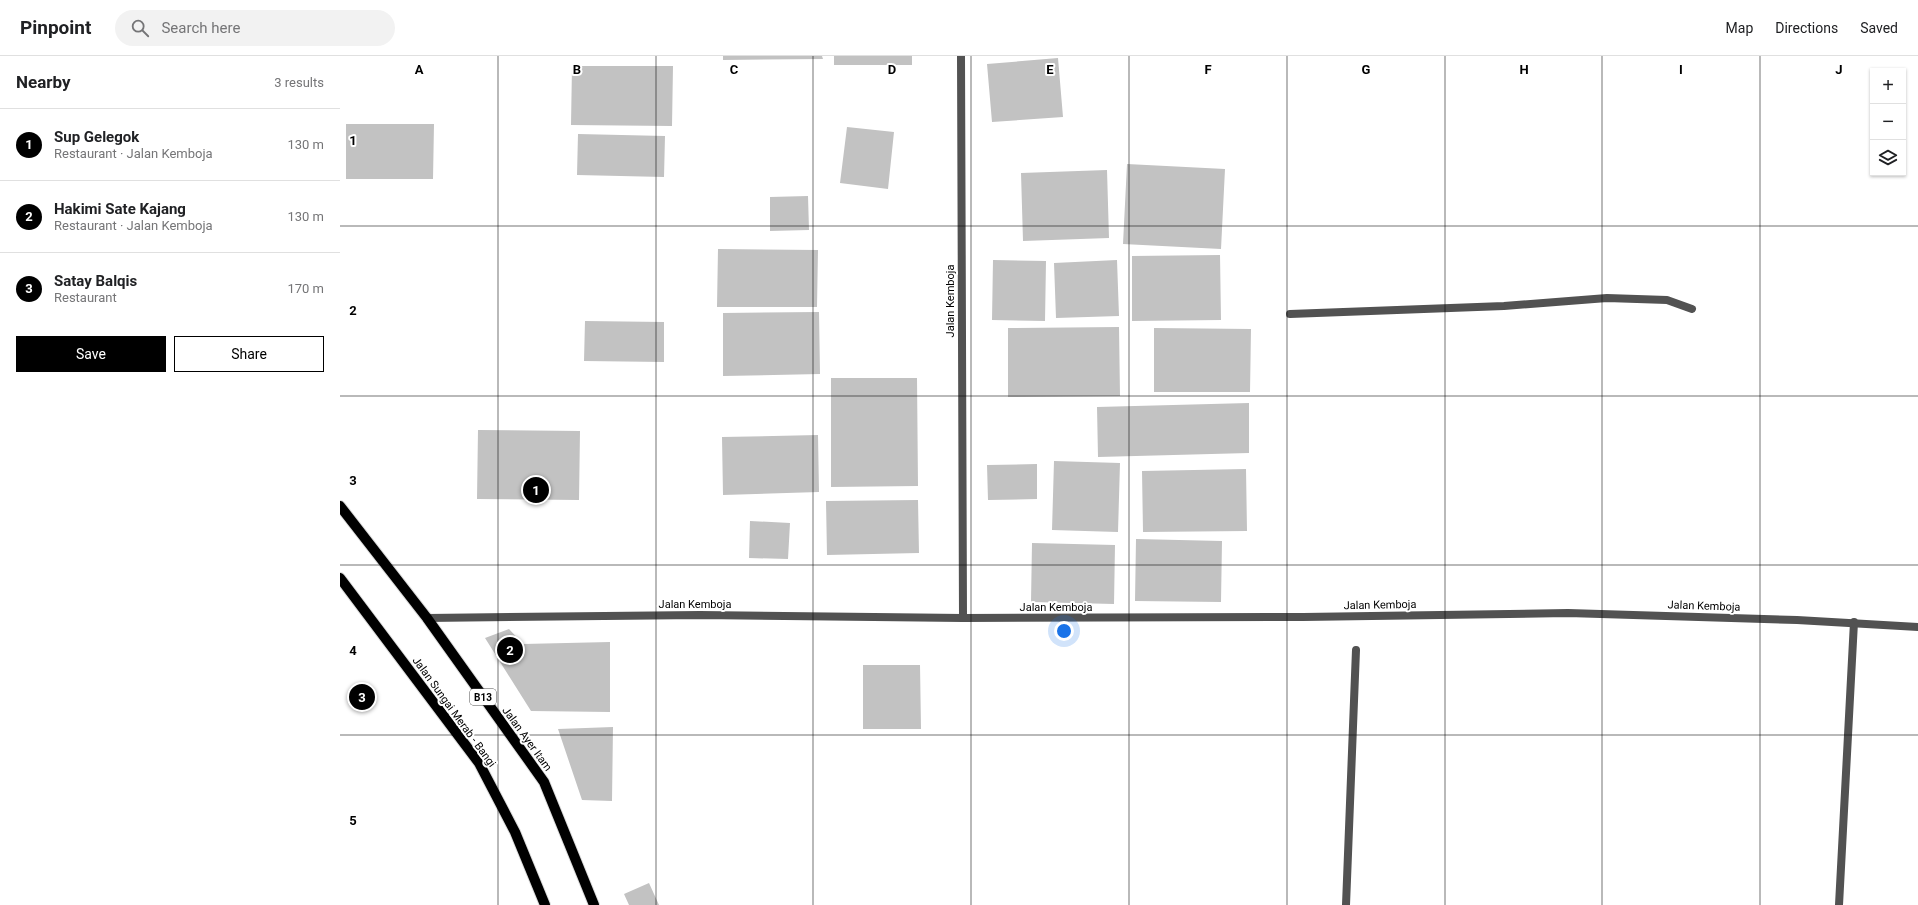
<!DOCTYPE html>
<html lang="en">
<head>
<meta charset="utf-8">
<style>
	body { margin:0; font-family:Roboto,sans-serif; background:#f2f2f2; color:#202124 }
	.controls { position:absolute; right:12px; top:12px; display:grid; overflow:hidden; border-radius:0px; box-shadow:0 1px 3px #0004 }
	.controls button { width:36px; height:36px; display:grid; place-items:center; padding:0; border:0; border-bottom:1px solid #e0e0e0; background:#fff; color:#202124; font:20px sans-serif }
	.you { position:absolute; left:724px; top:575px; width:14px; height:14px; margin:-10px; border:3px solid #fff; border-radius:50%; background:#1a73e8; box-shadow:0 0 0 6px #1a73e833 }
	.badge { display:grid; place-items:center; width:26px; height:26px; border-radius:50%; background:#000; color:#fff; font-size:13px; font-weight:700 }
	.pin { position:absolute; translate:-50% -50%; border:2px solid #fff; box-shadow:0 1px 4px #0006 }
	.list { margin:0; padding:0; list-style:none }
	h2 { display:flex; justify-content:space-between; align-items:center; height:52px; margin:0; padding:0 16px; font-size:17px }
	h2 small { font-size:13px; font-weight:400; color:#757577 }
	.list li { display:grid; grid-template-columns:26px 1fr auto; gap:12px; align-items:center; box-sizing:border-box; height:72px; padding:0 16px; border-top:1px solid #e0e0e0 }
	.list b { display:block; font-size:15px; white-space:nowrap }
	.list p { margin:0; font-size:13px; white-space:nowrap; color:#757577 }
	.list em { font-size:13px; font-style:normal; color:#757577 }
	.actions { display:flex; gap:8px; padding:12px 16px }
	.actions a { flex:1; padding:9px 0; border:1px solid #000; border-radius:0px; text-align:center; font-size:14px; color:#000 }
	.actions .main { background:#000; color:#fff }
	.icon { flex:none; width:22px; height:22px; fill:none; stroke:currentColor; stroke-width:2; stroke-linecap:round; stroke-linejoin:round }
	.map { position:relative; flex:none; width:1578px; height:849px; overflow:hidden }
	header { display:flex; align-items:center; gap:24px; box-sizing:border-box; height:56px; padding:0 20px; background:#fff; border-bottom:1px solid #e0e0e0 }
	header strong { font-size:19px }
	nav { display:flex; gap:22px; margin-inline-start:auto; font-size:14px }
	.search { width:280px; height:36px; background:#f2f2f2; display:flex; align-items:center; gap:10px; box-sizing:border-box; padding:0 14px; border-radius:22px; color:#757577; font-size:15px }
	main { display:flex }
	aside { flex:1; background:#fff }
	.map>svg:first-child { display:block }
	.building { fill:#c2c2c2 }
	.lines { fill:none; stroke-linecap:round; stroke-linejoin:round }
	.primary-casing { stroke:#dbdbdb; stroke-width:12 }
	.lane { stroke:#525252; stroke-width:8 }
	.street { stroke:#525252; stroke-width:8 }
	.primary { stroke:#000; stroke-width:10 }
	.grid { fill:none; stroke:#000; stroke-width:1; stroke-opacity:0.55 }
	.labels { text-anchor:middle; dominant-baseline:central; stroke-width:4; stroke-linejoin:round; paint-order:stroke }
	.shield { fill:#fff; stroke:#4c4c4c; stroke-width:1 }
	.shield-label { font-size:10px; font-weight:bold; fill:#000 }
	.street-label { font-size:11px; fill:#000; stroke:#fff }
	.grid-label { font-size:13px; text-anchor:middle; font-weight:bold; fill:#000; stroke:#fff; stroke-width:4; stroke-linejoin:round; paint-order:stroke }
</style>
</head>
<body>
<header>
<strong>Pinpoint</strong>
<div class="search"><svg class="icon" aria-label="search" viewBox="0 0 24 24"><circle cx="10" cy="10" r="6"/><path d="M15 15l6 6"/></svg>Search here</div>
<nav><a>Map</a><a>Directions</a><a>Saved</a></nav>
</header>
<main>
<aside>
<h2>Nearby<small>3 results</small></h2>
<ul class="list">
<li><span class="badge">1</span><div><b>Sup Gelegok</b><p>Restaurant · Jalan Kemboja</p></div><em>130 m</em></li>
<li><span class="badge">2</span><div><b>Hakimi Sate Kajang</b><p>Restaurant · Jalan Kemboja</p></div><em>130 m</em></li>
<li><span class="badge">3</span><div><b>Satay Balqis</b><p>Restaurant</p></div><em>170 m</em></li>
</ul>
<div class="actions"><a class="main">Save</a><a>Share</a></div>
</aside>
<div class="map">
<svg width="1578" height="849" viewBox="0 0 1578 849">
	<rect width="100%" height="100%" fill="#fff"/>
	<path class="building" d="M383 0H482L483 3 383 4Z
		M494 0H572V9H494Z
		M718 2 723 61 652 66 647 8Z
		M232 10H333L332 70 231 69Z
		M6 68H94L93 123H6Z
		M507 71 554 76 548 133 500 127Z
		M238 78 325 80 324 121 237 119Z
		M787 108 885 113 881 193 783 188Z
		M767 114 769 182 683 185 681 117Z
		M468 140 469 174 430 175V141Z
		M378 193 478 194 477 251H377Z
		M880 199 881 264 792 265V200Z
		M653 204 706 205 705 265 652 264Z
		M777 204 779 260 716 262 714 207Z
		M479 256 480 318 383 320V257Z
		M245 265 324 266V306L244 305Z
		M779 271 780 340 668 341V272Z
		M814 272 911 273 910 336H814Z
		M491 322H577L578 430 491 431Z
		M909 347V397L758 401 757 351Z
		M138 374 240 375 239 444 137 443Z
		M478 379 479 436 383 439 382 381Z
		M714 405 780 407 778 476 712 474Z
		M697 408V443L648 444 647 409Z
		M906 413 907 475 803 476 802 415Z
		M578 444 579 497 487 499 486 445Z
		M410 465 450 467 448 503 409 502Z
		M796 483 882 485 881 546 795 545Z
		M692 487 775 489 774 548 691 546Z
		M169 573 183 588 270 586V656L191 655 145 582Z
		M523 609H580L581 673H523Z
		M273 671 272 745 242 744 218 673Z
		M309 827 319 849H289L284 838Z"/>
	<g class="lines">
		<g class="primary-casing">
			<path id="primary" d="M0 450 87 562 204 726 254 849
				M0 522 139 707 175 776 205 849"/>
		</g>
		<path class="lane" d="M950 258 1164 250 1267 242 1327 244 1352 253
			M1006 849 1016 594
			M1499 849 1514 566"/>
		<path class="street" d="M621 0 623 562
			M87 562 360 559 623 562 963 561 1228 557 1457 564 1578 571"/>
		<use href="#primary" class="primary"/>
	</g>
	<path class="grid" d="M158 0V849M316 0V849M473 0V849M631 0V849M789 0V849M947 0V849M1105 0V849M1262 0V849M1420 0V849M0 170H1578M0 340H1578M0 509H1578M0 679H1578"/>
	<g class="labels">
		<rect class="shield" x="130" y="633" width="26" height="16" rx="3"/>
		<g class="shield-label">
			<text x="143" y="641">B13</text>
		</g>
		<g class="street-label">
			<text transform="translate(610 245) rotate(-90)">Jalan Kemboja</text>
			<text x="355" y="548">Jalan Kemboja</text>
			<text transform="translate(1040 549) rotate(-1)">Jalan Kemboja</text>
			<text transform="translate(1364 550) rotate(2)">Jalan Kemboja</text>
			<text x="716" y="551">Jalan Kemboja</text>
			<text transform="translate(114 656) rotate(54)">Jalan Sungai Merab - Bangi</text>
			<text transform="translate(187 683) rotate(54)">Jalan Ayer Itam</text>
		</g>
	</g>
	<g class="grid-label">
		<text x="79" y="18">A</text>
		<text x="237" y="18">B</text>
		<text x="394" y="18">C</text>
		<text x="552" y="18">D</text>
		<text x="710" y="18">E</text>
		<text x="868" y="18">F</text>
		<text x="1026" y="18">G</text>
		<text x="1184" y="18">H</text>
		<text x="1341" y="18">I</text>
		<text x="1499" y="18">J</text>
		<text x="13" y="89">1</text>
		<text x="13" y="259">2</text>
		<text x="13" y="429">3</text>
		<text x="13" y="599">4</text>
		<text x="13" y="769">5</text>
	</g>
</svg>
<div class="controls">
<button>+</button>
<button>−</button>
<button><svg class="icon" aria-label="layers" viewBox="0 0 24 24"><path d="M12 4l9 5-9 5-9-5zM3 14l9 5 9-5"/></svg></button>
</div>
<div class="you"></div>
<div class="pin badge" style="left:196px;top:434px">1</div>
<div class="pin badge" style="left:170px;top:594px">2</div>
<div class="pin badge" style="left:22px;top:641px">3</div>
</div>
</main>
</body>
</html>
